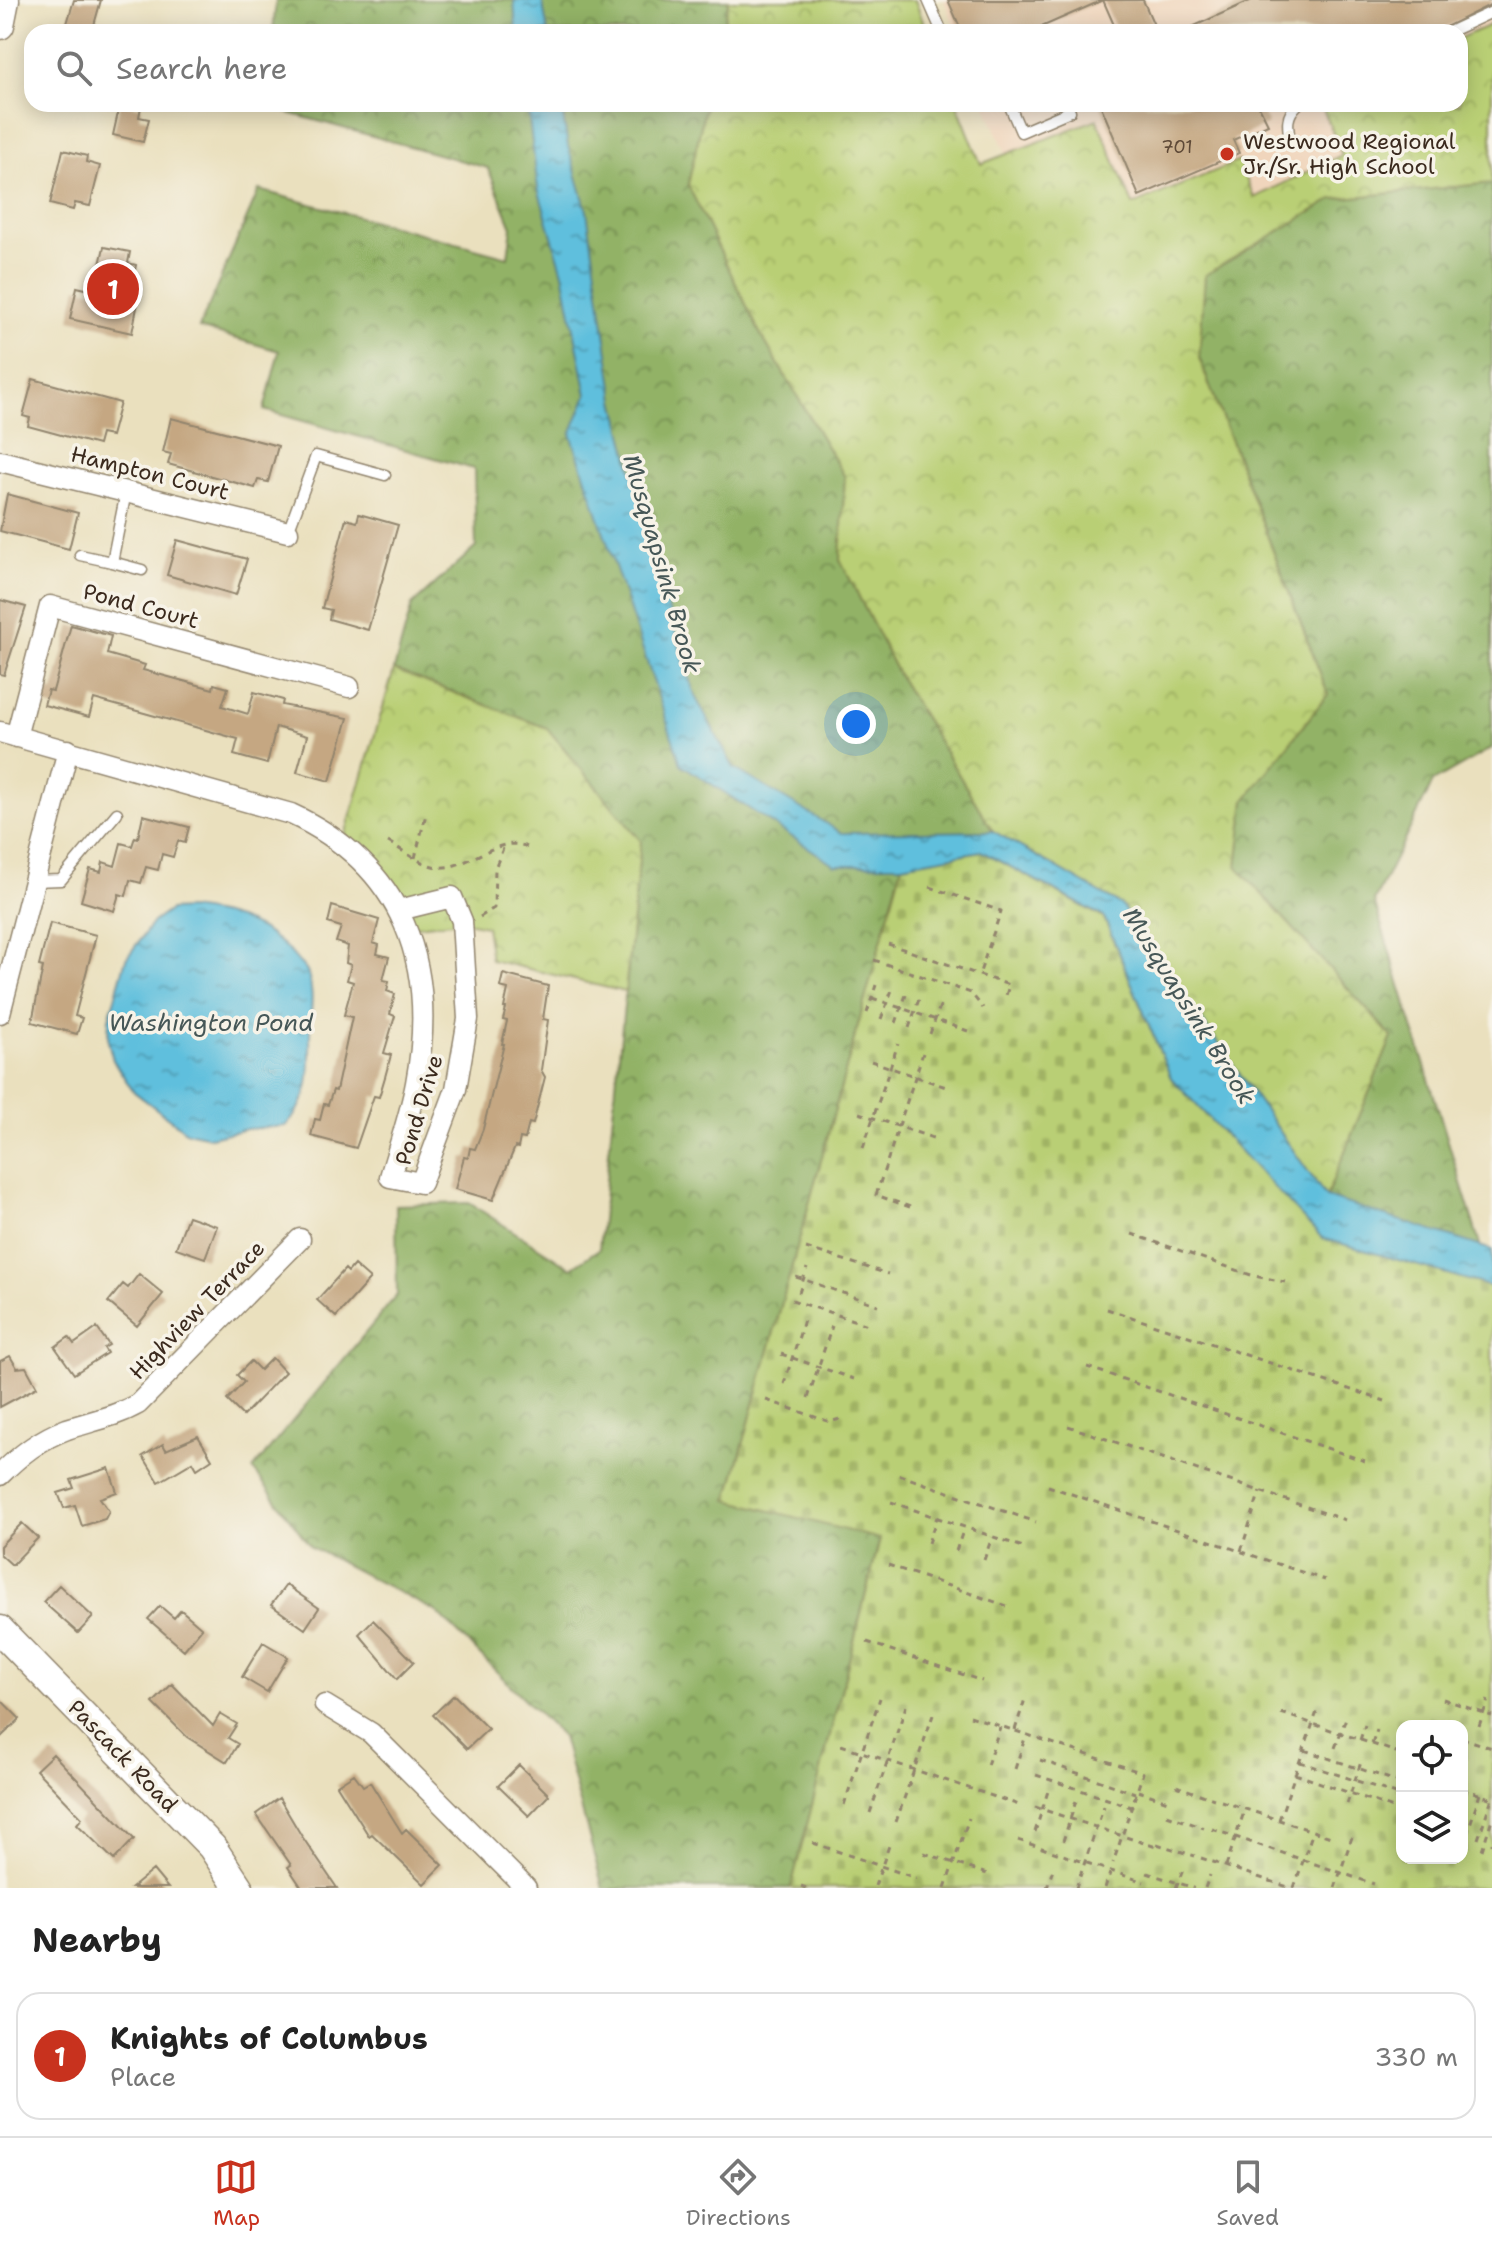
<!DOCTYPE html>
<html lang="en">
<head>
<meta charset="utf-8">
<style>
	body { margin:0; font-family:"Shantell Sans",sans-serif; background:#f2f2f2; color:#222 }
	.controls { position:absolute; right:24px; bottom:24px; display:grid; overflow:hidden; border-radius:16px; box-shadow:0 4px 20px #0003 }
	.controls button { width:72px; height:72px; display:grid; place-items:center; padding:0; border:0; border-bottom:2px solid #e0e0e0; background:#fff; color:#222; font:40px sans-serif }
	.you { position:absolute; left:856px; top:724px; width:28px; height:28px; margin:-20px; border:6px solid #fff; border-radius:50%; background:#1a73e8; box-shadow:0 0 0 12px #1a73e833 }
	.badge { display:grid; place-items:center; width:52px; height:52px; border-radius:50%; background:#c8321e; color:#fff; font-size:26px; font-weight:700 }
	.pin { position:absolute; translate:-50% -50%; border:4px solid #fff; box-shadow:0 2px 8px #0006 }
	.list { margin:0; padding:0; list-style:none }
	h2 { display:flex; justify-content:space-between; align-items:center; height:104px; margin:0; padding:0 32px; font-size:34px }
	h2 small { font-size:26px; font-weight:400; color:#767676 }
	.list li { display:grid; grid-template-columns:52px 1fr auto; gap:24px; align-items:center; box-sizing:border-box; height:128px; margin:0 16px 16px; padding:0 16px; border:2px solid #e0e0e0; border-radius:24px }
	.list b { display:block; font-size:30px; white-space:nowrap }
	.list p { margin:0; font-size:26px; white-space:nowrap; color:#767676 }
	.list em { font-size:26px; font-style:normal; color:#767676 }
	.icon { flex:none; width:44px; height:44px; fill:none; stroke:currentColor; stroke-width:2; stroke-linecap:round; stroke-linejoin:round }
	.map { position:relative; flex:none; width:1492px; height:1888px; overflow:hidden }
	.search { position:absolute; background:#fff; box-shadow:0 4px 20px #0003; left:24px; right:24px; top:24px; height:88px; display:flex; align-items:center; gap:20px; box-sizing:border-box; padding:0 28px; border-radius:24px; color:#767676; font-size:30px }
	.sheet { height:248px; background:#fff }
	nav { display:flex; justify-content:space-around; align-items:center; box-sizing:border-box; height:112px; border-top:2px solid #e0e0e0; background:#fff; font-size:22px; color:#767676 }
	nav a { display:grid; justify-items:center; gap:4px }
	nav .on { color:#c8321e }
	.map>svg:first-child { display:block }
	.built { fill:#f0d5bc }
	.forest { fill:url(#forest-crowns); stroke:#666e42; stroke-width:2 }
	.cemetery { fill:url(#cemetery-stones); stroke:#7a7c49; stroke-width:2; fill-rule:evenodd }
	.park { fill:url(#park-crowns); stroke:#7a7c49; stroke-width:2 }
	.water { fill:url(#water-ripples); stroke:#4d747e; stroke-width:2 }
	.building { fill:#c5a782 }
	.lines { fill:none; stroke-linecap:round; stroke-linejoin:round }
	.lane-casing { stroke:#92856e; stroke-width:13 }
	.street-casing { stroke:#92856e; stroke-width:23 }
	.secondary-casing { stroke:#92856e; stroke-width:31 }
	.path { stroke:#92856e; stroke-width:3; stroke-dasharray:6 6; stroke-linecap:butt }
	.lane { stroke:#fff; stroke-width:10 }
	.street { stroke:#fff; stroke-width:20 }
	.secondary { stroke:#fff; stroke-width:28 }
	.poi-dot { fill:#c8321e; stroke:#f7f3e8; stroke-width:3 }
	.labels { text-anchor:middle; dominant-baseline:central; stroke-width:7; stroke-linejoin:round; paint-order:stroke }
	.number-label { font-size:18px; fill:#5e4937 }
	.poi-label { font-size:22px; fill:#3b2a1e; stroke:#f7f3e8; text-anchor:start }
	.street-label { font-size:22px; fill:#3b2a1e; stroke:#f7f3e8 }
	.water-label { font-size:24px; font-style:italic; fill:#465757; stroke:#f7f3e8 }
</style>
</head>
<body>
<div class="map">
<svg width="1492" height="1888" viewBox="0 0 1492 1888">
	<defs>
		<pattern id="forest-crowns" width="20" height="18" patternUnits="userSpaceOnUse" patternTransform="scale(2)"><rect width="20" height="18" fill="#92b266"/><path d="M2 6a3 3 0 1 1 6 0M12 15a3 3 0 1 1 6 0" fill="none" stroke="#789153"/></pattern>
		<pattern id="cemetery-stones" width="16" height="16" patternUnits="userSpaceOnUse" patternTransform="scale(2)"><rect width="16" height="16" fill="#b9cf74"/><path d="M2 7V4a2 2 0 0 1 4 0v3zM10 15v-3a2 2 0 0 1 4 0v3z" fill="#a0b264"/></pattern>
		<pattern id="park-crowns" width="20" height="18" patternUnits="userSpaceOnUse" patternTransform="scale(2)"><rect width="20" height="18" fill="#b9cf74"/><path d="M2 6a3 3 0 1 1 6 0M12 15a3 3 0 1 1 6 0" fill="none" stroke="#a0b264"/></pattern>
		<pattern id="water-ripples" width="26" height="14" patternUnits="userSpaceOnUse" patternTransform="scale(2)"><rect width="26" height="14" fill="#5fbfdd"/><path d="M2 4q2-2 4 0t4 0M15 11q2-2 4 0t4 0" fill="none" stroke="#509bb3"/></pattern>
	</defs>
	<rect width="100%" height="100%" fill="#f7f3e8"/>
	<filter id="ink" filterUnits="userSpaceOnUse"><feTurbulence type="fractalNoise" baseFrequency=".0125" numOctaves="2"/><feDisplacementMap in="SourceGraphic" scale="16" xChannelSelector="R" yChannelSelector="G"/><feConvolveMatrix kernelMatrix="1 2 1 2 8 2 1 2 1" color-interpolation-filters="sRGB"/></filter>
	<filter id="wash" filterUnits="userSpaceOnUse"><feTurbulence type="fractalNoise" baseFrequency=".006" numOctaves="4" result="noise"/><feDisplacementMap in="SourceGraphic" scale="32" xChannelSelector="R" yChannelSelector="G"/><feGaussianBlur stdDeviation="1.8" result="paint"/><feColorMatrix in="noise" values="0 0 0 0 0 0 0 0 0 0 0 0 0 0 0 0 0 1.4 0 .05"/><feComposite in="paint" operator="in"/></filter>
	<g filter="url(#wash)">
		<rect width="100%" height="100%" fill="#eae0be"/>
		<path class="built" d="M944 0H1492V24L1460 38V32H957Z
			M985 104H1321L1343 155 1254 199 1239 161 1133 205 1097 119 1007 155Z"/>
		<path class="forest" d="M276 0H729L722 32H273Z
			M267 104H706L688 185 760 333 845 477 840 559 900 678 993 831 902 865 728 1499 880 1538 791 1888H603L562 1737 437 1612 311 1547 253 1469 397 1295 396 1205 469 1203 571 1268 599 1249 641 841 547 728 394 670 412 605 476 547 474 469 264 410 279 351 199 328 259 190 508 257 512 227 488 168 267 107Z
			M1492 183V748L1433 782 1374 901 1481 1248 1326 1197 1392 1037 1237 867 1245 800 1328 694 1199 357 1205 275 1333 199Z"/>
		<path class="cemetery" d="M981 851 1104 918 1171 1078 1322 1237 1492 1287V1888H791L880 1539 728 1500 902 865ZM1402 1726H1462V1858H1402Z"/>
		<path class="park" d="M729 0H915L927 32H722Z
			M1492 24V183L1333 199 1205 275 1199 358 1328 694 1245 800 1237 867 1392 1037 1326 1197 1121 905 993 831 900 678 840 559 845 477 760 333 688 185 706 104H957L981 164 1097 119 1133 205 1239 161 1254 198 1342 155 1321 104H1460V38Z
			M394 670 547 728 641 841 625 992 491 960 486 926 462 921 407 927 343 842Z"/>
		<path class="water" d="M514 0H542L548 32H516Z
			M527 104H561L568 146 587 211 615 400 655 565 695 696 734 768 842 833 993 831 1121 905 1326 1197 1492 1250V1287L1322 1238 1171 1078 1104 917 981 851 902 865H835L681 764 571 434 587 395 563 273 538 189Z
			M189 909C232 914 269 925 297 960 301 965 306 968 308 974 315 995 310 1013 310 1035 310 1072 313 1097 286 1126L247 1129 210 1137 187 1132 133 1091 113 1060 108 1041 109 1019 126 959 153 922 170 910Z"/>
		<g id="blocks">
			<path class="building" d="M74 0H101L92 32 66 27Z
				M948 0H1103L1030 32H962Z
				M1103 0H1143L1157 32H1117Z
				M1252 0H1492V4L1436 32H1181Z
				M120 104 141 107 139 117 149 119 143 142 113 135Z
				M1100 104H1258L1268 124 1233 140 1239 153 1139 196Z
				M63 150 87 156 86 162 100 166 90 206 75 203 73 210 50 204Z
				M104 247 130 252 128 263 136 265 130 295 139 297 132 333 70 319 77 287 94 291Z
				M33 379 120 403 111 436 101 434 98 445 28 426 30 418 23 416Z
				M171 418 278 446 268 482 258 480 255 488 168 464 171 454 163 452Z
				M7 494 78 513 69 549 0 531Z
				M359 514 398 525 368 630 329 619 331 610 322 608 346 519 357 522Z
				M177 540 247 559 236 595 167 575Z
				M0 600 26 607 4 675 0 674Z
				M71 625 111 636 107 654 145 665 143 670 213 689 214 684 228 688 222 706 248 714 254 692 283 700 282 705 348 718 330 781 297 772 307 736 276 727 267 764 234 755 238 739 94 699 89 717 44 705 48 690 53 691Z
				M143 815 189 827 185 843 178 841 173 857 162 854 158 870 146 867 141 883 130 880 126 896 119 894 114 911 81 901 90 869 101 872 103 862 115 866 121 843 132 846 135 837 138 838Z
				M332 906 379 920 373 943 379 945 377 954 389 957 383 980 389 981 387 991 395 994 390 1014 395 1016 384 1053 391 1055 385 1077 379 1097 374 1096 356 1148 311 1136 315 1119 320 1120 324 1104 328 1105 333 1090 336 1091 352 1017 344 1015 353 982 347 980 351 965 346 963 348 946 336 942 341 927 328 923Z
				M50 923 96 935 75 1016 82 1018 77 1034 32 1022 43 967 39 966Z
				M503 974 548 986 543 1019 548 1020 541 1070 545 1077 533 1124 529 1123 525 1139 520 1138 518 1148 515 1147 493 1200 455 1189 464 1157 468 1158 470 1148 475 1149 483 1129 504 1044H502L507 1021 503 1020 506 1008H504L508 989 500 987Z
				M188 1216 217 1226 205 1258 176 1248Z
				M354 1265 370 1279 336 1317 317 1300 345 1269 348 1272Z
				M139 1274 163 1294 137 1326 108 1302 123 1284 128 1288Z
				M97 1328 109 1345 104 1348 107 1353 74 1374 55 1347 69 1337 74 1344Z
				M10 1356 17 1368 26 1367 37 1387 0 1407V1361Z
				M272 1358 285 1372 243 1416 227 1400 244 1382 237 1375 251 1361 260 1370Z
				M198 1436 212 1459 197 1469 193 1462 159 1482 143 1456 163 1444 166 1450Z
				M109 1468 117 1492 100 1498 109 1511 105 1519 82 1526 75 1505 64 1508 58 1493 74 1488 71 1480Z
				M22 1523 38 1538 12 1565 0 1554V1546Z
				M59 1585 93 1617 78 1633 43 1602Z
				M286 1585 319 1608 305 1629 271 1605Z
				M160 1606 174 1618 181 1610 202 1628 184 1650 148 1619Z
				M373 1620 414 1662 397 1679 359 1634Z
				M263 1642 288 1657 267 1692 242 1677Z
				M172 1684 213 1726 220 1714 237 1724 228 1738 238 1744 227 1762 187 1737 153 1703Z
				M454 1695 488 1729 467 1749 433 1715Z
				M0 1699 20 1719 0 1738Z
				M53 1754 134 1839 114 1860 77 1824 82 1818 36 1770Z
				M519 1765 549 1795 529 1816 498 1786Z
				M354 1774 363 1786 370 1782 402 1833 406 1829 443 1865 424 1884 372 1834 369 1836 337 1785Z
				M279 1798 301 1835 337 1888H302L288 1867 291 1865 256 1814Z
				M153 1870 168 1888H131Z"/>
		</g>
	</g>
	<g filter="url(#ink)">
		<use href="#blocks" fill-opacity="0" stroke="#92856e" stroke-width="2"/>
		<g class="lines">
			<g class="lane-casing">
				<path id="lane" d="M928 0 942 32
					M1449 32 1492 12
					M1009 104 1021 132 1070 111 1067 104
					M1291 145C1288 128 1284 117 1298 104
					M288 532 316 456 385 475
					M80 555 112 562 126 492
					M112 562 142 570
					M34 881 61 880 117 813"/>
			</g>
			<g class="street-casing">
				<path id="street" d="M0 461 288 532
					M0 732 291 814C404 866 438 965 416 1083 410 1115 399 1146 390 1177L421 1183 456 1089 468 1019 462 921 452 897 399 910
					M16 737 50 606 349 687
					M0 1013 68 750
					M0 1475C20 1455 40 1439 67 1429 91 1421 115 1417 138 1404L300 1239
					M325 1705 371 1733 526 1888"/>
			</g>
			<g class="secondary-casing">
				<path id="secondary" d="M0 25 5 0
					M0 1630 212 1847 239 1888"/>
			</g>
			<path class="path" d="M388 842C403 850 420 865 438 867 468 870 497 834 527 847
				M415 858 426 814
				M930 887 1001 911 979 975
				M480 917 494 908 495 868 504 846
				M888 944 1009 985 1005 999
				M874 960 971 993 983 1008
				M872 998 968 1031
				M867 1013 876 985
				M881 1019 892 990
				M896 1023 906 995
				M909 1028 919 999
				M930 1034 940 1006
				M871 1061 949 1088
				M859 1113 933 1138
				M863 1148 898 1044
				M910 1207 876 1195 923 1053
				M1132 1234 1254 1276 1285 1282
				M806 1248 888 1274
				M796 1277 878 1305
				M799 1293 807 1268
				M792 1300 871 1326
				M1107 1309 1385 1401
				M781 1354 854 1379
				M1087 1367 1365 1461
				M784 1384 805 1317
				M808 1398 832 1326
				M766 1400 830 1422 840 1419
				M1068 1426 1345 1520
				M899 1475 1036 1522
				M1048 1486 1325 1580
				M891 1502 1026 1548
				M928 1543 937 1517
				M956 1551 964 1528
				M1241 1551 1260 1491
				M984 1560 992 1537
				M888 1565 1007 1606
				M867 1642 982 1681
				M1443 1699 1492 1716
				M1281 1713 1402 1754
				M970 1716 1143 1773 1113 1863
				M1479 1726 1488 1700
				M1015 1730 1026 1696
				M1462 1738 1492 1748
				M1360 1740 1365 1725
				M1372 1744 1377 1730
				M841 1745 1019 1805
				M1335 1748 1346 1718
				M1304 1750 1402 1783
				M1040 1760 1135 1793
				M1300 1762 1402 1796
				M987 1765 1000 1727
				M1015 1769 1026 1735
				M1295 1774 1402 1811
				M1036 1775 1131 1807
				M1462 1782 1465 1772
				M1176 1786 1214 1799
				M1462 1788 1492 1799
				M1138 1791 1171 1802
				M1221 1801 1334 1838
				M1347 1804 1361 1762
				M844 1805 880 1698
				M1462 1805 1467 1790
				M1035 1807 1156 1847
				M870 1813 906 1706
				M1167 1815 1204 1828
				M1279 1820 1318 1709
				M896 1822 933 1715
				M1399 1822 1402 1812
				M1212 1829 1374 1884
				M1035 1832 1049 1788
				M1467 1834 1480 1794
				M1478 1839 1492 1798
				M1018 1840 1144 1882
				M1063 1841 1077 1798
				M813 1843 916 1878
				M1157 1844 1195 1856
				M1492 1844V1842
				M1482 1850 1492 1819
				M924 1853 990 1875
				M1201 1858 1291 1888
				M1226 1866 1245 1809
				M1147 1873 1194 1888
				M801 1886 806 1888
				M875 1886 890 1843
				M945 1888 969 1818
				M1047 1888 1054 1866
				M1076 1888 1104 1806
				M1105 1888 1110 1873
				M1176 1888 1184 1867
				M1205 1888 1210 1875
				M1294 1888 1313 1831
				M1335 1888 1354 1831"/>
			<use href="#lane" class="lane"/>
			<use href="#street" class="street"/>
			<use href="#secondary" class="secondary"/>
		</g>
	</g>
	<circle class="poi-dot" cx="1227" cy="154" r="8"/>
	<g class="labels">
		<g class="number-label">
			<text x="1177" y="147">701</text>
		</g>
		<g class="poi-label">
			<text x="1243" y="141">Westwood Regional<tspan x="1243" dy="25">Jr./Sr. High School</tspan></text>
		</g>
		<g class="street-label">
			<text transform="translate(150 473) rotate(14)">Hampton Court</text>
			<text transform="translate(141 606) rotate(15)">Pond Court</text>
			<text transform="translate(419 1110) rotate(-73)">Pond Drive</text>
			<text transform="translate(197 1310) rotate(-46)">Highview Terrace</text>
			<text transform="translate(123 1756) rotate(46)">Pascack Road</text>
		</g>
		<g class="water-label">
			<text transform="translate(662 564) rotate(74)">Musquapsink Brook</text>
			<text transform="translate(1189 1006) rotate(58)">Musquapsink Brook</text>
			<text x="211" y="1023">Washington Pond</text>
		</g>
	</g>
</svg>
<div class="controls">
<button><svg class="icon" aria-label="locate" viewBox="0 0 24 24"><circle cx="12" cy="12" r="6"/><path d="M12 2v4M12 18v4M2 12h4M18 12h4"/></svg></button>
<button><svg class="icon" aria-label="layers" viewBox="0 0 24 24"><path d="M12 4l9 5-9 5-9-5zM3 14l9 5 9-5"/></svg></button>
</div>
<div class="you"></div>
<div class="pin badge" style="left:113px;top:289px">1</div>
<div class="search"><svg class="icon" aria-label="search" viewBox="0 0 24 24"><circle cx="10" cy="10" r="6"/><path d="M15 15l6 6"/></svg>Search here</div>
</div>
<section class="sheet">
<h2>Nearby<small></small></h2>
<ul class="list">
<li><span class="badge">1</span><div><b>Knights of Columbus</b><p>Place</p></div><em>330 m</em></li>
</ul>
</section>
<nav>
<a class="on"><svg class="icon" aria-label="map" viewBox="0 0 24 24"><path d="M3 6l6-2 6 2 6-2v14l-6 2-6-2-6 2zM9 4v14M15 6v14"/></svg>Map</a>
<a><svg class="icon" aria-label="directions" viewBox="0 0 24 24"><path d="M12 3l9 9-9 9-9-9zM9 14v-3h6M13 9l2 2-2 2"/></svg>Directions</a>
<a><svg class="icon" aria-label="saved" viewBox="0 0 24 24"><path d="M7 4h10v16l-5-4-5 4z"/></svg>Saved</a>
</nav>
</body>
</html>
